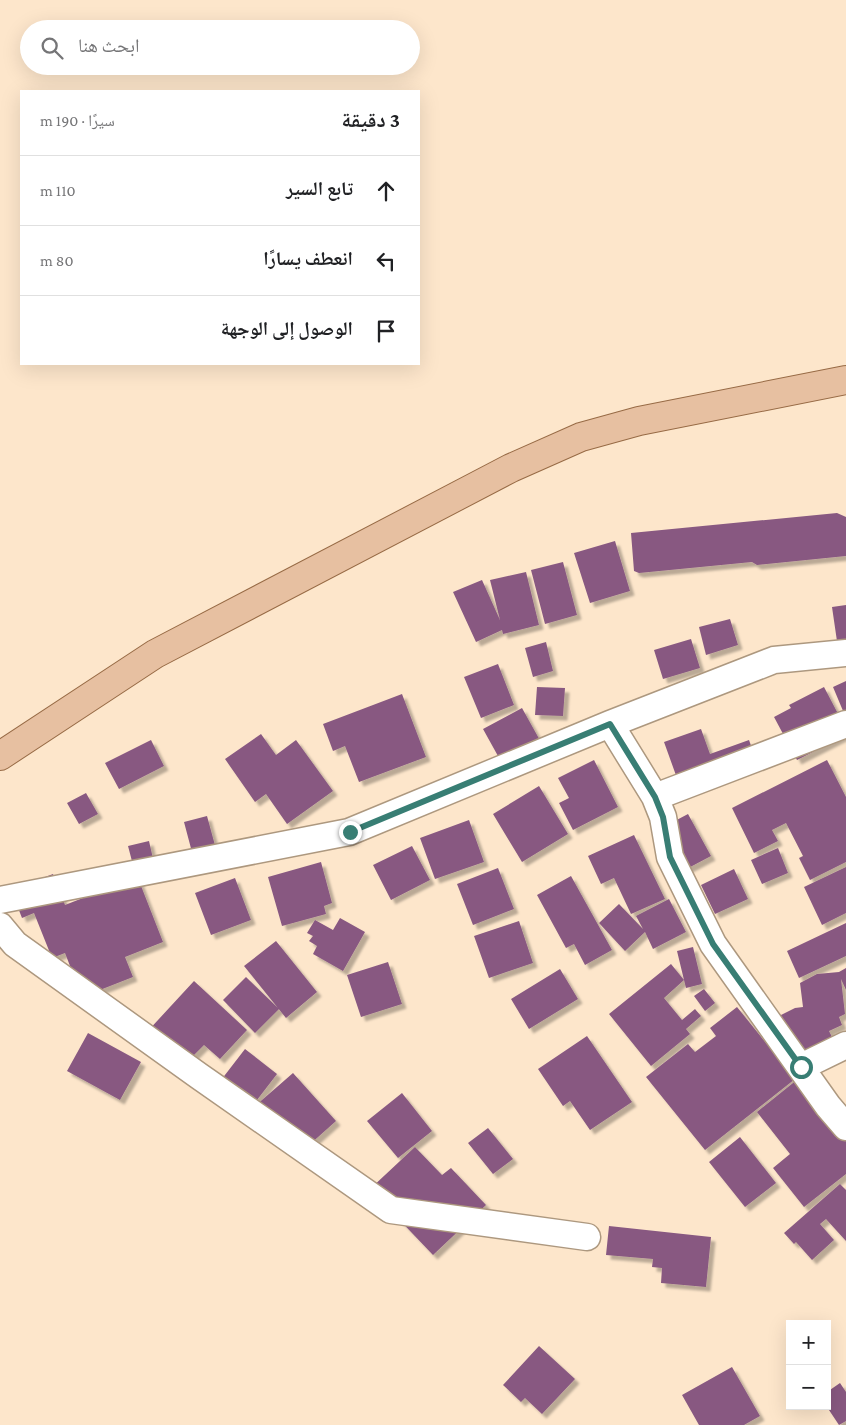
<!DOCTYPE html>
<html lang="ar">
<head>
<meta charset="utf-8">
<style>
	body { margin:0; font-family:"Crimson Pro","Noto Naskh Arabic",serif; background:#f6f6f6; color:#202124; direction:rtl }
	.controls { position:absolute; right:15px; bottom:15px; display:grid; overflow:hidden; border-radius:0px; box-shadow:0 5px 20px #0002 }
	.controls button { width:45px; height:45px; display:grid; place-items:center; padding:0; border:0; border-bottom:1px solid #e0e0e0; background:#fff; color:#202124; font:25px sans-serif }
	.stop { position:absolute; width:15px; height:15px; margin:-11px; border:4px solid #387e74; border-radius:50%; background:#fff }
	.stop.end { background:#387e74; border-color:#fff; box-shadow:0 1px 5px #0008 }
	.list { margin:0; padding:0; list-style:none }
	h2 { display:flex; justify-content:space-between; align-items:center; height:65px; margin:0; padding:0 20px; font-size:21px }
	h2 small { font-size:16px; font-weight:400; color:#757577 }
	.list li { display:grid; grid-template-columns:32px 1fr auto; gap:15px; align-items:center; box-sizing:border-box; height:70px; padding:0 20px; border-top:1px solid #e0e0e0 }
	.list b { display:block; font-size:19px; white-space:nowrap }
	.list em { font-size:16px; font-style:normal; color:#757577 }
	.icon { flex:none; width:28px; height:28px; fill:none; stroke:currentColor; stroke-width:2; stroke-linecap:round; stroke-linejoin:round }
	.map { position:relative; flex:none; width:846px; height:1425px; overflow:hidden; direction:ltr }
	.search { position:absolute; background:#fff; box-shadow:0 5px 20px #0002; left:20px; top:20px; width:400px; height:55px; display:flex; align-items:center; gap:12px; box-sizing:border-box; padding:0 18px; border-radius:28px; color:#757577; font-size:19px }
	.panel { position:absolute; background:#fff; box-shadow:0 5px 20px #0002; left:20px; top:90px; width:400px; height:275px; border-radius:0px; direction:rtl }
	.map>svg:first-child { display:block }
	.building { fill:#885981; filter:url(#shadow) }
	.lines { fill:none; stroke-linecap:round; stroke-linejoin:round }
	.minor-casing { stroke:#ad987f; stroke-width:29 }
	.major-casing { stroke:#976a45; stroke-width:30 }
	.minor { stroke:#fff; stroke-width:26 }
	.major { stroke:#e7c0a1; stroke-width:28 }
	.route { stroke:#387e74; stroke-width:6 }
</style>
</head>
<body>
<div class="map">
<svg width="846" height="1425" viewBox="0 0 846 1425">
	<defs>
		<filter id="shadow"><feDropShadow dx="4.5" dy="4.5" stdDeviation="1" flood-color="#0004"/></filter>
	</defs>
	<rect width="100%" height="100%" fill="#fde6cb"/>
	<path class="building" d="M837 513 846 517V556L757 565 752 562 639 573 634 571 631 533Z
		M615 541 630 591 590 603 574 553Z
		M563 562 577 615 545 624 531 570Z
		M526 572 539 625 503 634 502 630 476 642 453 592 482 580 500 620 490 580Z
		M846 605V653L839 655 832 607Z
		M730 619 738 645 706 655 699 627Z
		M691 639 700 668 663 679 654 650Z
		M546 642 553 671 533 677 525 648Z
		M498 664 514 705 481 718 464 677Z
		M846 681V718L833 687Z
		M537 687 565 688 563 716 535 715Z
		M824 687 846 729V735L797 760 774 717 791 708 789 705Z
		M402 694 426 757 359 782 345 746 333 751 323 724Z
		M522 708 547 753 508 774 483 729Z
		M701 729 710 754 749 740 758 765 682 792 664 742Z
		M261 734 276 755 296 740 333 791 287 824 266 794 255 802 225 759Z
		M151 740 164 766 119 789 105 763Z
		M594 760 618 807 573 830 559 803 569 798 558 778Z
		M827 760 846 797V862L810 880 799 858 803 856 786 823 772 830 778 841 754 853 732 808Z
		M539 786 568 834 522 862 493 814Z
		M86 793 98 814 79 824 67 803Z
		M688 814 711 856 677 874 654 832Z
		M207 816 216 849 193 856 184 822Z
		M469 820 484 862 435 879 420 838Z
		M634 835 665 899 631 914 614 878 601 884 588 856Z
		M149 841 154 863 134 868 163 942 125 957 133 977 82 997 65 953 52 958 34 913 22 918 11 890 53 874 65 905 93 894 133 865 128 846Z
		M412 846 430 880 391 900 373 865Z
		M778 848 788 873 762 884 751 860Z
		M321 862 332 903 324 906 326 914 282 926 268 877Z
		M846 867V913L822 925 804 887Z
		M498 868 514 909 473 925 457 884Z
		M734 869 748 899 715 914 701 885Z
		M571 876 612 950 585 965 574 944 566 948 537 895Z
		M235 878 251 920 211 935 195 893Z
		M669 899 686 932 653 949 645 932 625 951 599 923 619 904 643 929 636 916Z
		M340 918 365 932 343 971 313 954 317 946 309 941 313 936 307 933 315 920 333 930Z
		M519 921 533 963 489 978 474 936Z
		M846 923V956L799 978 787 951Z
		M276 941 317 992 286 1018 244 966Z
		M693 947 702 984 686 988 684 980 664 998 682 1020 695 1009 701 1016 686 1029 690 1034 651 1066 609 1014 671 964 684 980 677 951Z
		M388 962 402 1004 361 1017 347 975Z
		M846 968V990L841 979 845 1014 839 1017 842 1025 829 1031 832 1037 803 1064 779 1016 795 1008 803 1007 800 983 817 974 839 972Z
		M560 969 578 999 529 1029 511 999Z
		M246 977 279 1009 255 1033 223 1000Z
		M194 981 247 1030 220 1059 204 1045 188 1061 146 1033Z
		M704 989 715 1003 705 1011 694 996Z
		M737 1007 795 1079 705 1150 646 1077 688 1044 695 1052 716 1036 710 1028Z
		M88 1033 141 1062 120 1100 67 1071Z
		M587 1036 632 1102 590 1130 570 1101 563 1106 538 1069Z
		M245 1049 277 1074 250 1109 218 1084Z
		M293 1073 336 1121 308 1146 254 1107Z
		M798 1079 846 1140V1174L804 1207 773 1168 790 1154 757 1112Z
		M402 1093 432 1131 398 1158 367 1121Z
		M488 1128 513 1159 493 1174 468 1143Z
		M740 1137 776 1183 745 1207 709 1162Z
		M415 1147 442 1175 451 1168 486 1205 433 1255 370 1189Z
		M840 1184 846 1190V1241L826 1219 820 1224 834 1240 812 1260 796 1242 794 1244 784 1233Z
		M609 1226 711 1237 706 1287 661 1283 662 1268 652 1267 653 1259 606 1255Z
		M539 1346 575 1379 542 1414 525 1398 521 1402 503 1385Z
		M732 1367 760 1416 744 1425H699L682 1395Z
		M840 1383 846 1392V1421L839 1425 827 1407V1392Z"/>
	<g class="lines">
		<g class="minor-casing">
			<path id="minor" d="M610 724 655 797 663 817 670 857 713 944 828 1106 846 1127
				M655 797 846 724
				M0 900 349 832 610 724 774 660 846 653
				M0 926 15 944 199 1076 391 1210 587 1237
				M801 1067 846 1045"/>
		</g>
		<g class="major-casing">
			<path id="major" d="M0 756 155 654 511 468 581 437 639 421 846 380"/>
		</g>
		<use href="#minor" class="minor"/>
		<use href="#major" class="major"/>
	</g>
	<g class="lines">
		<path class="route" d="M350 832 610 724 655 797 663 817 670 857 713 944 801 1067"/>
	</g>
</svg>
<div class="controls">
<button>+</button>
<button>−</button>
</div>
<div class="stop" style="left:801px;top:1067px"></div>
<div class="stop end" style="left:350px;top:832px"></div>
<div class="search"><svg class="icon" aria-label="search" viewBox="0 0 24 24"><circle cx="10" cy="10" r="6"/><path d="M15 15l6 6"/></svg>ابحث هنا</div>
<section class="panel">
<h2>3 دقيقة<small>سيرًا · 190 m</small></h2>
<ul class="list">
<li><svg class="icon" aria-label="ahead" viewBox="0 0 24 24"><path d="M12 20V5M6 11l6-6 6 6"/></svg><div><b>تابع السير</b></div><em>110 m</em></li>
<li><svg class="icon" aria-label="left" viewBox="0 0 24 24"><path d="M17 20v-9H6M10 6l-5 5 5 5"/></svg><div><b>انعطف يسارًا</b></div><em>80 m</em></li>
<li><svg class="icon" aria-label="arrive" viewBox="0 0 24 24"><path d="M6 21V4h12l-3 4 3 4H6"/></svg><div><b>الوصول إلى الوجهة</b></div></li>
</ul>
</section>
</div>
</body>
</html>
